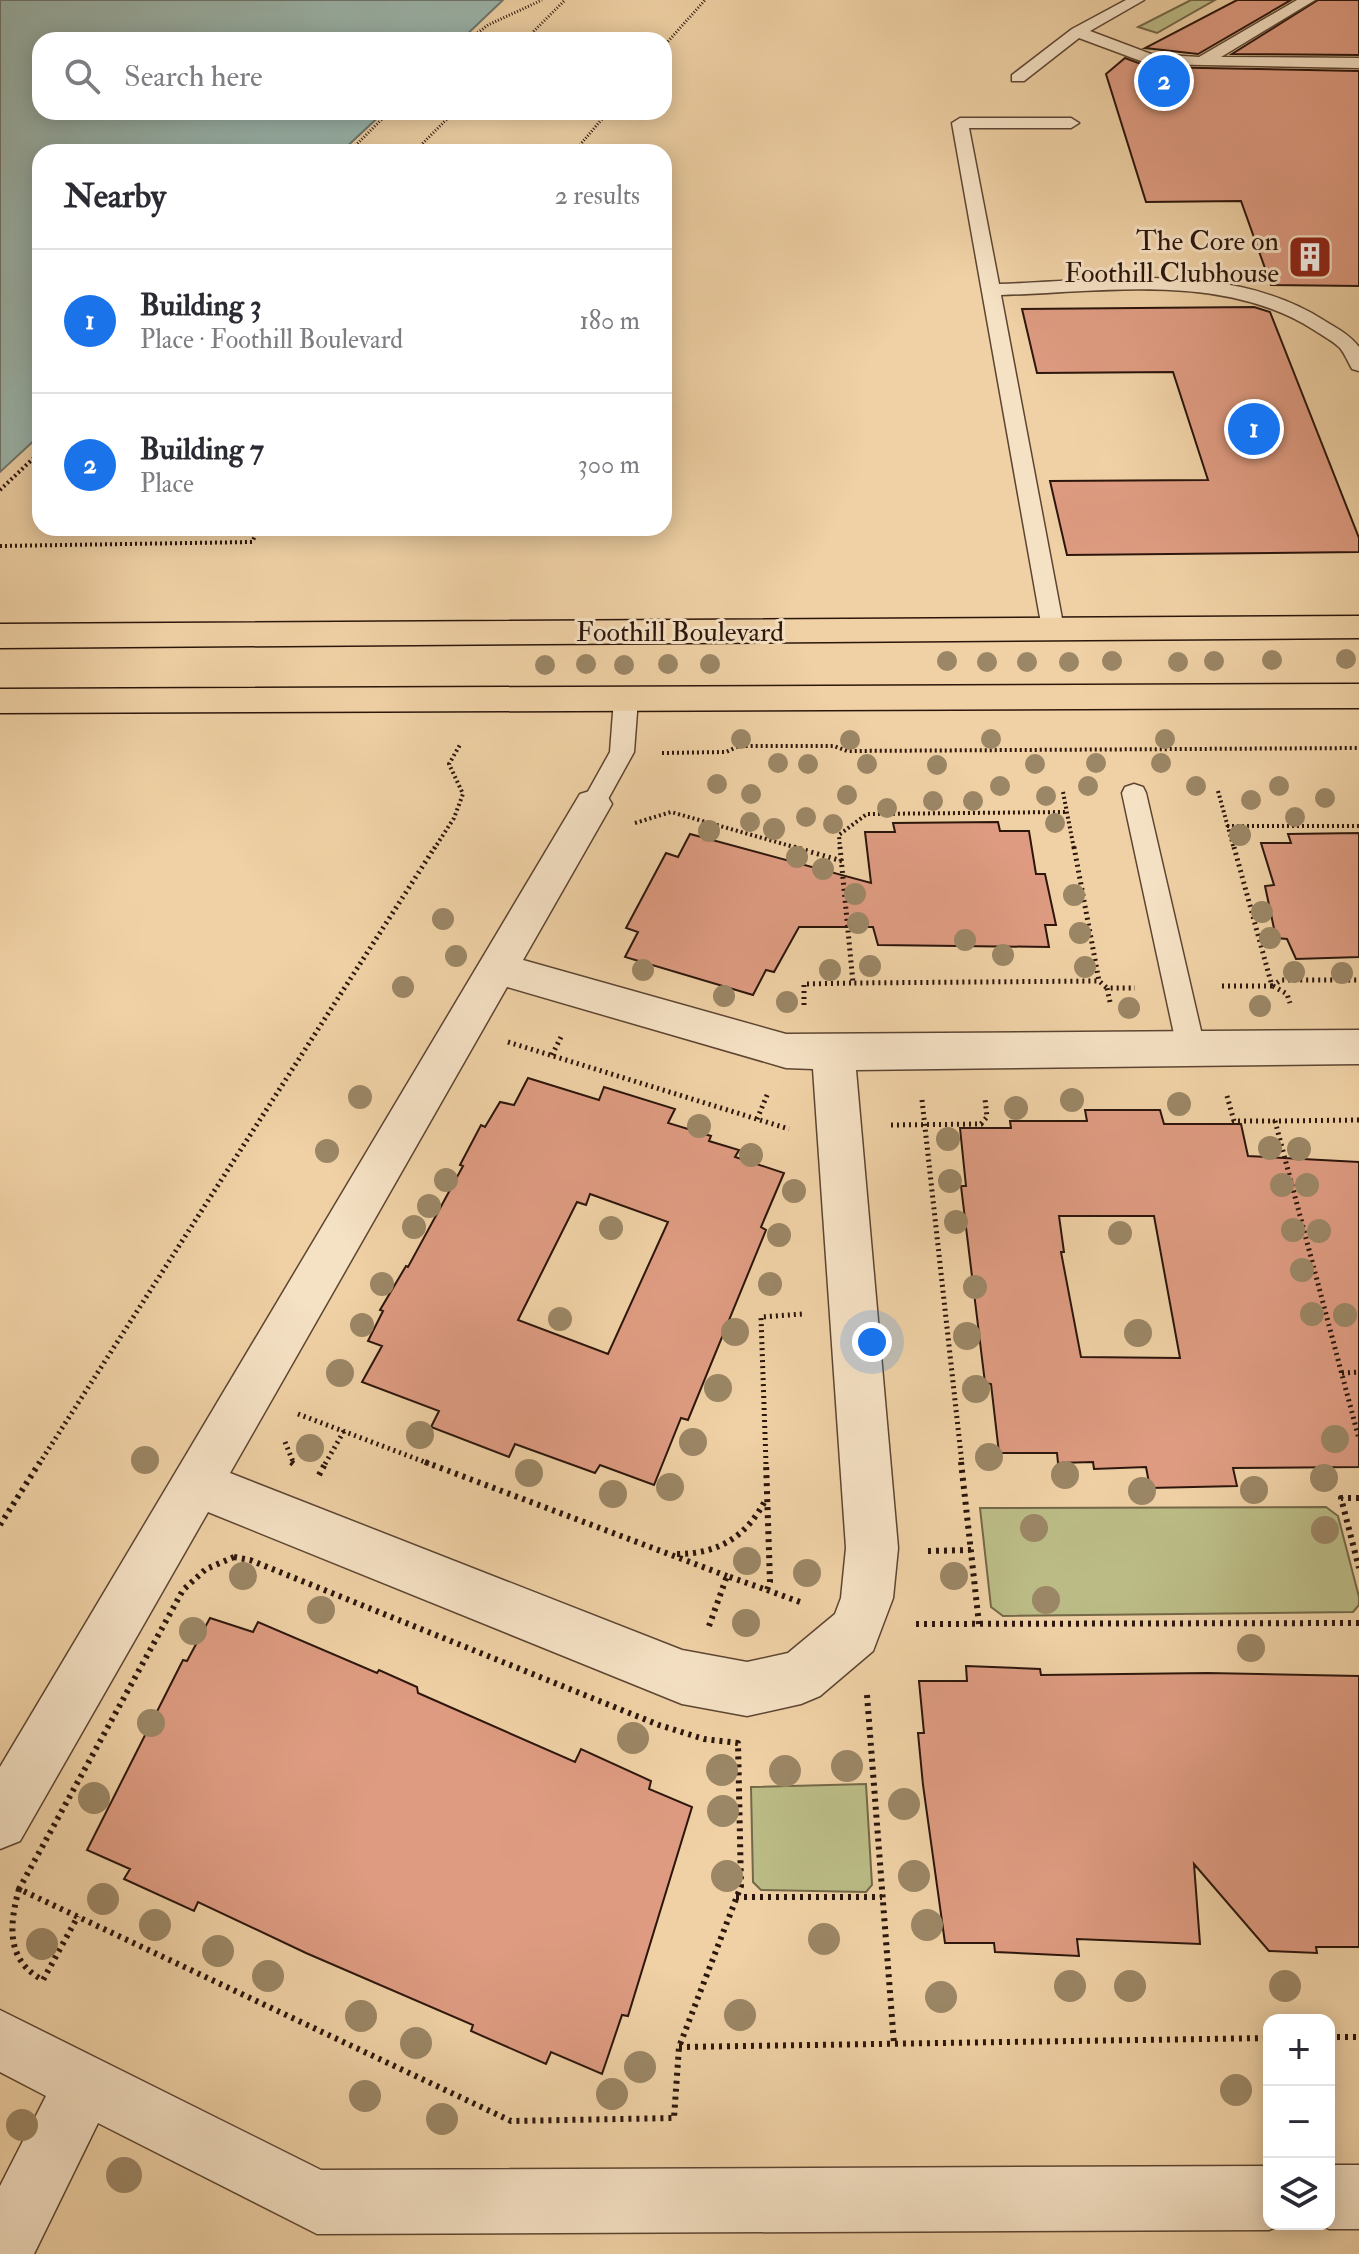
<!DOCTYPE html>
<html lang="en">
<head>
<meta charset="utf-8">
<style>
	body { margin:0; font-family:"IM FELL Double Pica",serif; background:#f2f2f3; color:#2b2b33 }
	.controls { position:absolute; right:24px; bottom:24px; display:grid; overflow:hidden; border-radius:16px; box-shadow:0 4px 20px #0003 }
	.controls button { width:72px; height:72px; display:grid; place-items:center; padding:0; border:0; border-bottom:2px solid #e1e1e2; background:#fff; color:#2b2b33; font:40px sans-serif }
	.you { position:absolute; left:872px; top:1342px; width:28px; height:28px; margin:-20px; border:6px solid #fff; border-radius:50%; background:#1a73e8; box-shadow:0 0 0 12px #1a73e833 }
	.badge { display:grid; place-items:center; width:52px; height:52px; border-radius:50%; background:#1a73e8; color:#fff; font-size:26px; font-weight:700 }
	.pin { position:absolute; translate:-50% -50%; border:4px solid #fff; box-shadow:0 2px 8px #0006 }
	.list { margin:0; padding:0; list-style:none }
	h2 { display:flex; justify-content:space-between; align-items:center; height:104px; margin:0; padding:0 32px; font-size:34px }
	h2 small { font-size:26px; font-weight:400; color:#7c7c81 }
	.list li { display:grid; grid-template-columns:52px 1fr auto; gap:24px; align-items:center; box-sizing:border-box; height:144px; padding:0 32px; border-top:2px solid #e1e1e2 }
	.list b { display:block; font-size:30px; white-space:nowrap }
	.list p { margin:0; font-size:26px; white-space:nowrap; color:#7c7c81 }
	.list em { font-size:26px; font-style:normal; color:#7c7c81 }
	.icon { flex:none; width:44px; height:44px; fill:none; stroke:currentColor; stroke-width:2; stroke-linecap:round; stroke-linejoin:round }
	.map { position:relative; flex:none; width:1359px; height:2254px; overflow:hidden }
	.search { position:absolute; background:#fff; box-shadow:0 4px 20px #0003; left:32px; top:32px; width:640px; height:88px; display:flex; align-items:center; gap:20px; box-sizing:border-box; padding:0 28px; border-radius:24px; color:#7c7c81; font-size:30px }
	.panel { position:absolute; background:#fff; box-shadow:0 4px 20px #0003; left:32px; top:144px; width:640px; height:392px; border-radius:24px }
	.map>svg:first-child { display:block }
	.green { fill:#bbbb85; stroke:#746848; stroke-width:2 }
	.water { fill:#9bb6ad; stroke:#6f766d; stroke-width:2 }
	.building { fill:#de9b81; stroke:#2c160c; stroke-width:2; fill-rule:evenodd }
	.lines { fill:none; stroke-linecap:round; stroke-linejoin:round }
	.service-casing { stroke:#5d4532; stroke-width:3 }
	.minor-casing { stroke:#5d4532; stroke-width:3 }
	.primary-casing { stroke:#2c160c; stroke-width:3 }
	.path-far3 { stroke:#2c160c; stroke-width:3; stroke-dasharray:1 2; stroke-linecap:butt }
	.path-far2 { stroke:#2c160c; stroke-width:4; stroke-dasharray:2 3; stroke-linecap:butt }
	.path-far1 { stroke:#2c160c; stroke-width:5; stroke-dasharray:2 4; stroke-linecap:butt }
	.path { stroke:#2c160c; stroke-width:6; stroke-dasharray:3 5; stroke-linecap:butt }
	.service { fill:#f5e1c4; fill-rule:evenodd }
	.minor { fill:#f5e1c4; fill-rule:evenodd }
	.primary { fill:#efd1a5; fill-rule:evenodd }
	.tree { fill:#9b8665 }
	.labels { text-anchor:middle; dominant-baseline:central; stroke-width:6; stroke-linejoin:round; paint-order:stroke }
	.far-poi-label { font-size:28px; fill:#2c160c; stroke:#f5e1c4; text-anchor:end }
	.far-street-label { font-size:28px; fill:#2c160c; stroke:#f5e1c4 }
</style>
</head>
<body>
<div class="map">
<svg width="1359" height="2254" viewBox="0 0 1359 2254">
	<rect width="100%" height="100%" fill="#efd1a5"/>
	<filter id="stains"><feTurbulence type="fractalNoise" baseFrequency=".0025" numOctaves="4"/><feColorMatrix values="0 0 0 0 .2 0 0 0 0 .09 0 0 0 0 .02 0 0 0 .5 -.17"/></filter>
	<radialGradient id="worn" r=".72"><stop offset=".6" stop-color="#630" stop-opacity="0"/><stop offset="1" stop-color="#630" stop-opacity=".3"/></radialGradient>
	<path class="green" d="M1191 0H1215L1157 33 1138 27Z
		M1326 1507 1338 1516 1359 1597V1605L1353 1612 1003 1616 991 1607 980 1508Z
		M866 1784 872 1885 866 1892 761 1890 753 1882 751 1787Z"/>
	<path class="water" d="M0 0H503L461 40H40V112H384L341 152H40V435L0 472Z"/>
	<path class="building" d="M1237 0H1291L1198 54 1145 48Z
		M1318 0H1359V55L1232 54Z
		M1125 58 1149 67 1359 71V286L1271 285 1241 201 1146 202 1106 74Z
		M1254 307 1270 312 1359 538V552L1067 555 1050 481 1208 480 1173 372 1037 373 1022 309Z
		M998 822 1000 831H1029L1036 874H1045L1056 925H1045L1049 947 878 945 873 927H799L774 972 766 970 753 995 625 957 638 932 626 928 666 853 678 857 690 834 871 883 865 832H895L893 823Z
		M1359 833V957L1296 959 1287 939 1276 938 1265 886 1274 885 1261 843H1291L1288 834Z
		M528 1078 599 1100 604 1087 675 1109 668 1123 711 1136 709 1141 739 1150 735 1157 784 1173 761 1227 766 1230 688 1420 681 1418 654 1485 600 1465 595 1473 515 1444 509 1457 431 1427 439 1411 362 1382 382 1346 368 1341 383 1311 380 1310 406 1266 408 1267 463 1166 460 1165 481 1125 485 1127 500 1102 514 1105ZM590 1194 668 1222 608 1354 518 1320 577 1202 586 1205Z
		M1085 1110H1160L1164 1124H1241L1248 1156 1359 1162V1467L1233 1468 1237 1486 1150 1488 1146 1467 1094 1469 1093 1462 1058 1463 1057 1453H999L991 1384 985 1383 961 1186H966L960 1128H1011L1010 1121H1087ZM1059 1216H1154L1180 1358 1081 1357 1061 1252H1064Z
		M210 1618 253 1632 258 1622 377 1673 379 1670 417 1687 418 1693 575 1762 581 1749 651 1781 649 1789 692 1807 628 2016 622 2015 602 2074 551 2052 546 2064 471 2031 473 2025 306 1953 198 1902 194 1911 124 1879 130 1869 87 1850 183 1660 187 1661Z
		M966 1666 1040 1669 1041 1675 1208 1673 1359 1676V1947H1316L1317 1953 1269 1951 1194 1864 1200 1944 1077 1939 1079 1956 995 1952 994 1943H945L923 1785 918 1733H924L919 1681H967Z"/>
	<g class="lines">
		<g class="service-casing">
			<path id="service" d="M1126 0H1144L1090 31 1151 54 1199 57 1297 0H1315L1221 57 1359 58V68L1149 64 1079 38 1024 81H1012V75L1072 29Z
				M960 118H1071L1079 123 1071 128H969L999 284C1105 281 1231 260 1325 321 1338 329 1350 335 1359 347V371L1352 369C1348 362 1345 354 1340 348 1333 341 1323 336 1314 330 1223 272 1104 292 1001 295L1064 629 1061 634H1045L1042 629 952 123Z
				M626 691 634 693 638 699 634 752 602 810 593 813 584 810 581 804 610 752 614 699 618 693Z
				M1134 784 1143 787 1146 793 1205 1048 1201 1056 1191 1059 1181 1056 1177 1048 1122 793 1125 787Z"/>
		</g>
		<g class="minor-casing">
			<path id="minor" d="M593 790 606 794 612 804 523 960 786 1034 1359 1030V1064L856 1070 898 1548 893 1598 873 1651 820 1696 801 1704 747 1716 682 1704 208 1512 20 1841 0 1849V1767L580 794ZM507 987 786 1068 813 1069 846 1548 841 1598 835 1614 788 1653 747 1662 682 1650 230 1473Z
				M0 2010 321 2170 1269 2166V2224H1283L1269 2230 317 2234 98 2123 34 2254H0V2186L46 2096 0 2072Z
				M1329 2165H1359V2229H1329L1318 2224H1329Z"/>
		</g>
		<g class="primary-casing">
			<path id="primary" d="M1359 616V638L0 648V624Z
				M1359 684V708L0 713V689Z"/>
		</g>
		<path class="path-far3" d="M468 40 488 25 542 0
			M525 40 565 0
			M664 46 705 0
			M349 152 389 112
			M414 152 454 112
			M574 152 608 112"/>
		<path class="path-far2" d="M0 490 40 452
			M0 546 252 542 259 528
			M662 753 726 752 739 746H834L847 751 1359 748
			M1218 791 1234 849
			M1063 792 1074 849
			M635 823 671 812 801 849
			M1227 826H1359
			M434 849 454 818 463 794 449 764 461 743
			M840 849 839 835 867 814 1066 812"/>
		<path class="path-far1" d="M794 847 842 861
			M840 847 853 983 1099 981
			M1074 847 1099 981 1107 988
			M1222 986H1272L1234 847
			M1272 986 1281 980H1359
			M1273 986 1287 994 1290 1003
			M1110 1002 1107 988H1135
			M804 1005V984L855 983
			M508 1042 789 1129
			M552 1055 562 1035
			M1227 1096 1234 1121H1275
			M922 1100 962 1464
			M757 1119 768 1093
			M1359 1120 1275 1121 1359 1439
			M891 1125 981 1124 987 1117 985 1099
			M1342 1373 1359 1372
			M298 1414 430 1464
			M285 1442 294 1464
			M39 1464 435 847
			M325 1464 344 1431
			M766 1464 761 1317 802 1314"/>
		<path class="path" d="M291 1462 295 1465
			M425 1462 727 1576
			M961 1462 979 1624
			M319 1475 326 1462
			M1359 1498H1341L1359 1568
			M0 1525 40 1462
			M928 1551 971 1550
			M677 1554C719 1554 747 1536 766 1499
			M234 1557 250 1560 659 1725 704 1739 738 1743 741 1886 679 2047 674 2118 511 2121 19 1889 183 1590 206 1569Z
			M767 1590 800 1602
			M916 1624 1359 1623
			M709 1626 727 1576 767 1590 770 1582 766 1462
			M867 1695 894 2044
			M19 1889C9 1925 6 1961 43 1980L78 1916
			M736 1897H882
			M1329 2037H1359
			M679 2047 1269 2038"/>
		<use href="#service" class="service"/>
		<use href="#minor" class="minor"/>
		<use href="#primary" class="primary"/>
	</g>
	<g class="tree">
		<circle cx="1346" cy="659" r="10"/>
		<circle cx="1272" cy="660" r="10"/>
		<circle cx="947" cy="661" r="10"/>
		<circle cx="1112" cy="661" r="10"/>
		<circle cx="1214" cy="661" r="10"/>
		<circle cx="987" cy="662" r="10"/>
		<circle cx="1027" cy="662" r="10"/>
		<circle cx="1069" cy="662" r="10"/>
		<circle cx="1178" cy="662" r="10"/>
		<circle cx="586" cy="664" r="10"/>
		<circle cx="668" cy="664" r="10"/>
		<circle cx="710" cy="664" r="10"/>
		<circle cx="545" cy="665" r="10"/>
		<circle cx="624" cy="665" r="10"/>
		<circle cx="741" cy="739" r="10"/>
		<circle cx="991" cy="739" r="10"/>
		<circle cx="1165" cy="739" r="10"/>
		<circle cx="850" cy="740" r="10"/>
		<circle cx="778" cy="763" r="10"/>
		<circle cx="1096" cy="763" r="10"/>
		<circle cx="1161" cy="763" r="10"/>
		<circle cx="808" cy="764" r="10"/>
		<circle cx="867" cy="764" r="10"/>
		<circle cx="1035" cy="764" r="10"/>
		<circle cx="937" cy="765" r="10"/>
		<circle cx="717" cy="784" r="10"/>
		<circle cx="1000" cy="786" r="10"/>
		<circle cx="1088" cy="786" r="10"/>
		<circle cx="1196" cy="786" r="10"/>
		<circle cx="1279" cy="786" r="10"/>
		<circle cx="751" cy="794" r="10"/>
		<circle cx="847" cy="795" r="10"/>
		<circle cx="1046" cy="796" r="10"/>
		<circle cx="1325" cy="798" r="10"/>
		<circle cx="1251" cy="800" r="10"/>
		<circle cx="933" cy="801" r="10"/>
		<circle cx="973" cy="801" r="10"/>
		<circle cx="887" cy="808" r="10"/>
		<circle cx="806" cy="817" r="10"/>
		<circle cx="1295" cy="817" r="10"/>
		<circle cx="750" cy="822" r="10"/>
		<circle cx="1055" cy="823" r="10"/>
		<circle cx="833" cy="824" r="10"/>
		<circle cx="774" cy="829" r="11"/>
		<circle cx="709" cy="831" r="11"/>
		<circle cx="1240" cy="835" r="11"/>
		<circle cx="797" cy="857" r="11"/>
		<circle cx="823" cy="869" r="11"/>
		<circle cx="855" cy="894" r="11"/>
		<circle cx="1074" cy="895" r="11"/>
		<circle cx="1262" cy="912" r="11"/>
		<circle cx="443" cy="919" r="11"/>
		<circle cx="858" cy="923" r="11"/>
		<circle cx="1080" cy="933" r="11"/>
		<circle cx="1270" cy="938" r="11"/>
		<circle cx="965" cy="940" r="11"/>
		<circle cx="1003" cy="955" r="11"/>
		<circle cx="456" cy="956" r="11"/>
		<circle cx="870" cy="966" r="11"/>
		<circle cx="1085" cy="967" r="11"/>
		<circle cx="643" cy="970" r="11"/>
		<circle cx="830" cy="970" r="11"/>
		<circle cx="1294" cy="972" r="11"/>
		<circle cx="1342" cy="973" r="11"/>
		<circle cx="403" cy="987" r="11"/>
		<circle cx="724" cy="996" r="11"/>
		<circle cx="787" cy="1002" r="11"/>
		<circle cx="1260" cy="1006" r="11"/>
		<circle cx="1129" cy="1008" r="11"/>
		<circle cx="360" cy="1097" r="12"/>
		<circle cx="1072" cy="1100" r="12"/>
		<circle cx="1179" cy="1104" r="12"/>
		<circle cx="1016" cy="1108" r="12"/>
		<circle cx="699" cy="1126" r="12"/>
		<circle cx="948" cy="1139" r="12"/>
		<circle cx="1270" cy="1148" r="12"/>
		<circle cx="1299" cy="1149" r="12"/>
		<circle cx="327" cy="1151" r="12"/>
		<circle cx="751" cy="1155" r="12"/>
		<circle cx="446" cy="1180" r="12"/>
		<circle cx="950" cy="1181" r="12"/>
		<circle cx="1282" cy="1185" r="12"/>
		<circle cx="1307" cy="1185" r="12"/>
		<circle cx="794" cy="1191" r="12"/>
		<circle cx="429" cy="1206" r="12"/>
		<circle cx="956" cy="1222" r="12"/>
		<circle cx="414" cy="1227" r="12"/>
		<circle cx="611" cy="1228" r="12"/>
		<circle cx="1293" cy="1230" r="12"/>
		<circle cx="1319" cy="1231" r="12"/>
		<circle cx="1120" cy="1233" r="12"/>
		<circle cx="779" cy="1235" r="12"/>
		<circle cx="1302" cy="1270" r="12"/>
		<circle cx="382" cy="1284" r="12"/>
		<circle cx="770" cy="1284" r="12"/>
		<circle cx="975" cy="1287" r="12"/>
		<circle cx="1312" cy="1314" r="12"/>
		<circle cx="1345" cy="1315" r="12"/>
		<circle cx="560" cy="1319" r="12"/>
		<circle cx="362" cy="1325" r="12"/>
		<circle cx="735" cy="1332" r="14"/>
		<circle cx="1138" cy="1333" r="14"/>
		<circle cx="967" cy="1336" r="14"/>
		<circle cx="340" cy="1373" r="14"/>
		<circle cx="718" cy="1388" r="14"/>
		<circle cx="976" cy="1389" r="14"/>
		<circle cx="420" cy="1435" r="14"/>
		<circle cx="1335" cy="1439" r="14"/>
		<circle cx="693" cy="1442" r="14"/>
		<circle cx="310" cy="1448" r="14"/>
		<circle cx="989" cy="1457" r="14"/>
		<circle cx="145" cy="1460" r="14"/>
		<circle cx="529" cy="1473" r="14"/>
		<circle cx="1065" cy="1475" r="14"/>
		<circle cx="1324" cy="1478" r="14"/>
		<circle cx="670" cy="1487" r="14"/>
		<circle cx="1254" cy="1490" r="14"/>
		<circle cx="1142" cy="1491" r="14"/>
		<circle cx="613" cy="1494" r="14"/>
		<circle cx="1034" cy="1528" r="14"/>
		<circle cx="1325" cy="1530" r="14"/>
		<circle cx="747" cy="1561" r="14"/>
		<circle cx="807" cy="1573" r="14"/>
		<circle cx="243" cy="1576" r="14"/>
		<circle cx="954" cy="1576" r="14"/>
		<circle cx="1046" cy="1600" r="14"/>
		<circle cx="321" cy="1610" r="14"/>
		<circle cx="746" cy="1623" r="14"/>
		<circle cx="193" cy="1631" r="14"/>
		<circle cx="1251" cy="1648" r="14"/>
		<circle cx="151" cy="1723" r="14"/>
		<circle cx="633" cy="1738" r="16"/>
		<circle cx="847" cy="1766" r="16"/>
		<circle cx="722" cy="1770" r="16"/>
		<circle cx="785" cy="1771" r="16"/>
		<circle cx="94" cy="1798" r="16"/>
		<circle cx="904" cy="1804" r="16"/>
		<circle cx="723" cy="1811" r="16"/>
		<circle cx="727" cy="1876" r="16"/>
		<circle cx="914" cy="1876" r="16"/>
		<circle cx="103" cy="1899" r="16"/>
		<circle cx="155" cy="1925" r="16"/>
		<circle cx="927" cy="1925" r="16"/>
		<circle cx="824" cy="1939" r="16"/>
		<circle cx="42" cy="1944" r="16"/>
		<circle cx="218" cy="1951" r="16"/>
		<circle cx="268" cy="1976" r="16"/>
		<circle cx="1070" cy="1986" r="16"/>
		<circle cx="1130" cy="1986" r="16"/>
		<circle cx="1285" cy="1986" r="16"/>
		<circle cx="941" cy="1997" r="16"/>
		<circle cx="740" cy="2015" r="16"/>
		<circle cx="361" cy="2016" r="16"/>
		<circle cx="416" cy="2043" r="16"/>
		<circle cx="640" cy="2067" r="16"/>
		<circle cx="1236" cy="2090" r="16"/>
		<circle cx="612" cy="2094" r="16"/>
		<circle cx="365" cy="2096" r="16"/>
		<circle cx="442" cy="2119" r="16"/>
		<circle cx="22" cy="2125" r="16"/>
		<circle cx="124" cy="2175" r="18"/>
	</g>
	<defs>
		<g id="building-square" transform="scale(2.3)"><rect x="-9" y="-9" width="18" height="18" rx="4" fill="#8f2418" stroke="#f5e1c4"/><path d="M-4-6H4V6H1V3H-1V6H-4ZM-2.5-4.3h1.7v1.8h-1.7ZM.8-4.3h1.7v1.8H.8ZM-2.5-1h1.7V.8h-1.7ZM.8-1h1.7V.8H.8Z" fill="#fff"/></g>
	</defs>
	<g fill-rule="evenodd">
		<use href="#building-square" x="1310" y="257"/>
	</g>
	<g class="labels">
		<g class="far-poi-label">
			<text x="1279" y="241">The Core on<tspan x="1279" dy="32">Foothill Clubhouse</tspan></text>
		</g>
		<g class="far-street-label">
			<text x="680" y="632">Foothill Boulevard</text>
		</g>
	</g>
	<rect width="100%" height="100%" filter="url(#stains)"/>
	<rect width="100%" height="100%" fill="url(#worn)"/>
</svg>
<div class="controls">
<button>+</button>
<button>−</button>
<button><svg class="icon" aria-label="layers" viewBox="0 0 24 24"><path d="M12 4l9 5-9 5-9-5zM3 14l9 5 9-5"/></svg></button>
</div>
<div class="you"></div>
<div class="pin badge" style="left:1254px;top:429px">1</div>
<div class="pin badge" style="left:1164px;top:81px">2</div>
<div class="search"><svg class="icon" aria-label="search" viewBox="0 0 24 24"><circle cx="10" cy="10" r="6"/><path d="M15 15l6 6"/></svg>Search here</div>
<section class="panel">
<h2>Nearby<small>2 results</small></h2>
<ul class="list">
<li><span class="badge">1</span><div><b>Building 3</b><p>Place · Foothill Boulevard</p></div><em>180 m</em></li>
<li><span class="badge">2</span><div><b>Building 7</b><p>Place</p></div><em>300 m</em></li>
</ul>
</section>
</div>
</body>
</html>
